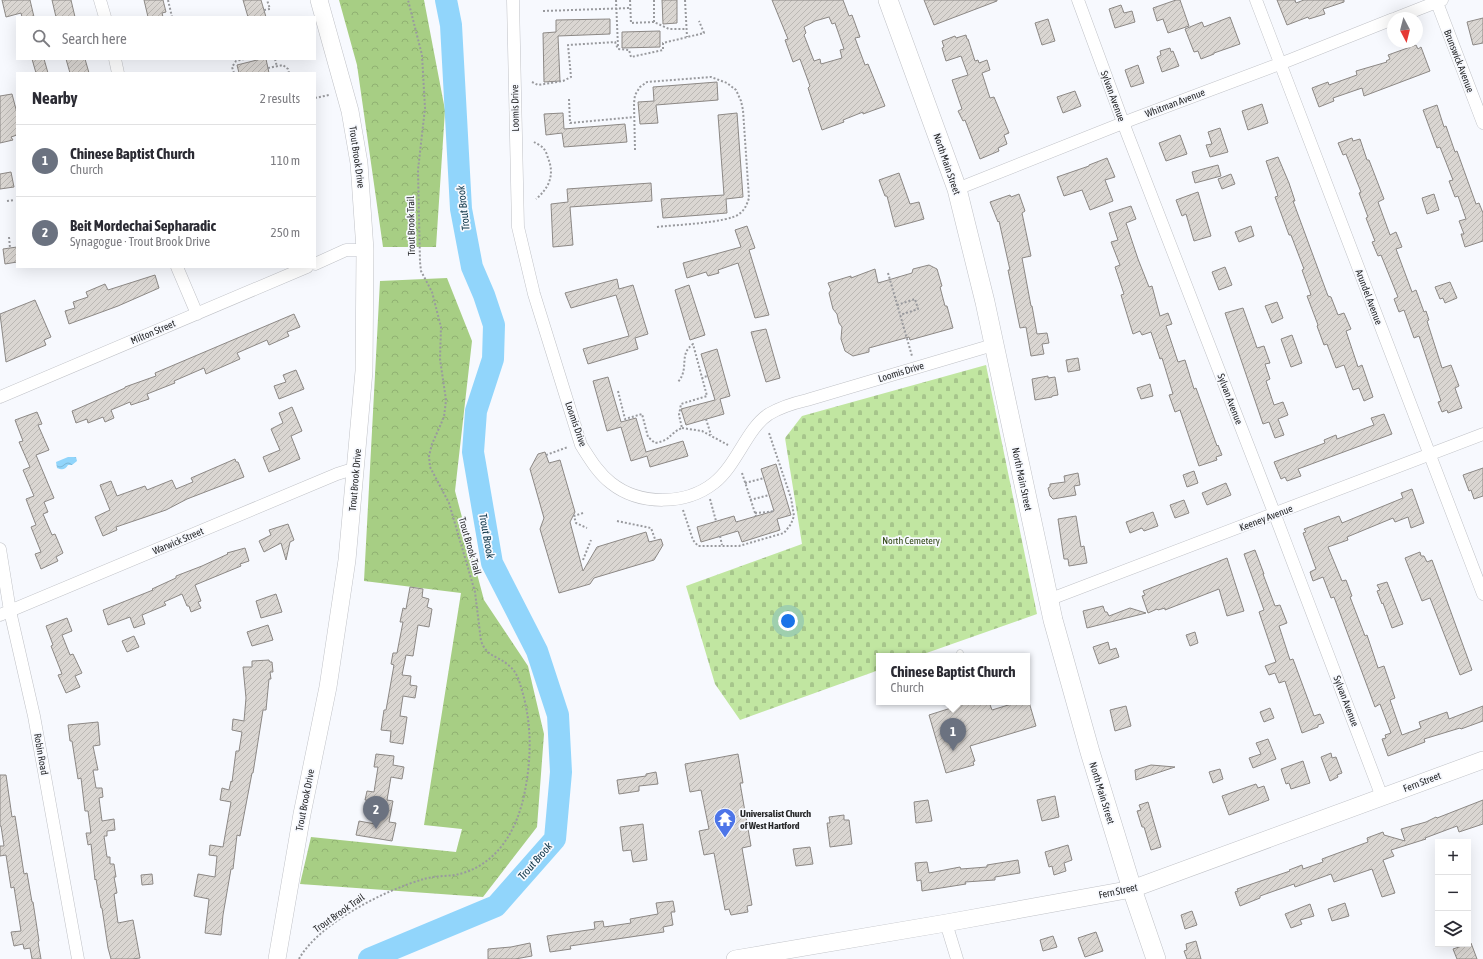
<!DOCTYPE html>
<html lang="en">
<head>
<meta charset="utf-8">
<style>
	body { margin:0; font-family:"Asap Condensed",sans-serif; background:#f2f2f3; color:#2b2b33 }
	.controls { position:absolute; right:12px; bottom:12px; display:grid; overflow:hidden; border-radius:0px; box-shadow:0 4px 16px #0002 }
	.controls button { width:36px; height:36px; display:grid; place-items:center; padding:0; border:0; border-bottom:1px solid #e1e1e2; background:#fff; color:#2b2b33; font:20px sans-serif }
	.compass { position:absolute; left:1387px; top:12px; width:36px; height:36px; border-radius:50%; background:#fff; box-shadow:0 4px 16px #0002; rotate:173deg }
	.you { position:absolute; left:788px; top:621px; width:14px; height:14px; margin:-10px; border:3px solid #fff; border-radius:50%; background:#1a73e8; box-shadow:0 0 0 6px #1a73e833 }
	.badge { display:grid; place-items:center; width:26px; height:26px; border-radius:50%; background:#4d75e8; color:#fff; font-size:13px; font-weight:700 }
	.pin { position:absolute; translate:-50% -33px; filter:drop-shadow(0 1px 2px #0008) }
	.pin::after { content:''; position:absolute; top:21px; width:14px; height:12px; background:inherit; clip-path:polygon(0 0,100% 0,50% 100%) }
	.popup { position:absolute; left:876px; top:653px; width:154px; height:52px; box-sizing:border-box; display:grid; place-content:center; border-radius:0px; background:#fff; filter:drop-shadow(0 1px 3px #0005); font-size:13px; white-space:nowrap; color:#7c7c81 }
	.popup b { font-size:15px; color:#2b2b33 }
	.popup::after { content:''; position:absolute; left:50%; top:100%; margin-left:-8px; border:8px solid transparent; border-top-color:#fff }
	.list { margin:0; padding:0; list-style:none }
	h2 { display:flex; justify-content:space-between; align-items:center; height:52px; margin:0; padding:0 16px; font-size:17px }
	h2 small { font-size:13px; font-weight:400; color:#7c7c81 }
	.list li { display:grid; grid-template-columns:26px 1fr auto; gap:12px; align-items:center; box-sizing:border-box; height:72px; padding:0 16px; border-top:1px solid #e1e1e2 }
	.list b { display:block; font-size:15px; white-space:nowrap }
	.list p { margin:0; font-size:13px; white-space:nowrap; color:#7c7c81 }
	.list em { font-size:13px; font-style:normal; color:#7c7c81 }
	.icon { flex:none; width:22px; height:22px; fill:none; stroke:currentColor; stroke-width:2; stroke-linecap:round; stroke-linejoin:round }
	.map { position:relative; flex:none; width:1483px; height:959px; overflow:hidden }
	.search { position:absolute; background:#fff; box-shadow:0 4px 16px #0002; left:16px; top:16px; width:300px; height:44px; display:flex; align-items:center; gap:10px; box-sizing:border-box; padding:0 14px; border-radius:0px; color:#7c7c81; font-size:15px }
	.panel { position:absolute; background:#fff; box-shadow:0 4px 16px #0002; left:16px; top:72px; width:300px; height:196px; border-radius:0px }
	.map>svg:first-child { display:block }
	.forest { fill:url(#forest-crowns) }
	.cemetery { fill:url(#cemetery-stones) }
	.water { fill:url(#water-waves) }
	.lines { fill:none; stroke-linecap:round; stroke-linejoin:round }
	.river { stroke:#91d5fb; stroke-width:22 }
	.building { fill:url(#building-hatch); stroke:#8c8885; fill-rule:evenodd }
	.lane-casing { stroke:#c0c2c7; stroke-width:7 }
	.street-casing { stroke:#c0c2c7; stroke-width:13 }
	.secondary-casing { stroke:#c0c2c7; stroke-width:18 }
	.primary-casing { stroke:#c0c2c7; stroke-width:20 }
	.path { stroke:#999a9e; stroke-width:2; stroke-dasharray:2 2; stroke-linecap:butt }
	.lane { stroke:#fff; stroke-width:6 }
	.street { stroke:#fff; stroke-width:12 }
	.secondary { stroke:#fff; stroke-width:17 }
	.primary { stroke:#fff; stroke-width:19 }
	.labels { text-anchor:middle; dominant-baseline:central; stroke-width:3.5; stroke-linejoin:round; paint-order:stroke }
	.street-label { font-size:10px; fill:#27282a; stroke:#f7f9fe }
	.park-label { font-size:10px; fill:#304815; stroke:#f7f9fe }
	.poi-label { font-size:10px; font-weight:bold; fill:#27282a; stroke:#f7f9fe; text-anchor:start }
	.water-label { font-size:11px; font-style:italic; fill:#093144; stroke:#f7f9fe }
</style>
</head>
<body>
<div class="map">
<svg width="1483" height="959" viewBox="0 0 1483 959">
	<defs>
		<pattern id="forest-crowns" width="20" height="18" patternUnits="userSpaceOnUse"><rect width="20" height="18" fill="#a7ce84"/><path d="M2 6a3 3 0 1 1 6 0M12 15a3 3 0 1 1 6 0" fill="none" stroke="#90b172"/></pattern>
		<pattern id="cemetery-stones" width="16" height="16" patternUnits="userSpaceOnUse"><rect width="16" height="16" fill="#c1e6a1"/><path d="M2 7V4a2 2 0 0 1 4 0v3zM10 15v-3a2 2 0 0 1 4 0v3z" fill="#a6c58b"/></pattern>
		<pattern id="water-waves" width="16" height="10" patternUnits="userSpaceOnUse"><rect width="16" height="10" fill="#91d5fb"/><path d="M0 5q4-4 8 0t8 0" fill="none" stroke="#7db7d7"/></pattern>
		<pattern id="building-hatch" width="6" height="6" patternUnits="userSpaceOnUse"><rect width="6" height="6" fill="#dad6d2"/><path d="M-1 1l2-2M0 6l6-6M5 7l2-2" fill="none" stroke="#bbb8b4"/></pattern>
	</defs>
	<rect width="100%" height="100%" fill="#f7f9fe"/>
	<path class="forest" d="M339 0H424L445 110 436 247H383L357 65Z
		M447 278 472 341 455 491 484 600 528 666 544 734 537 827 483 897 300 884 311 837 456 852 462 829 424 825 461 593 364 581 380 281Z"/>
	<path class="cemetery" d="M986 365 1037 614 918 656H879V670L740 720 715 684 686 586 802 544 785 438 802 416Z"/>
	<path class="water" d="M68 457H76L77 461 72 465H68C65 470 62 470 57 468L56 462Z"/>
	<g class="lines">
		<path class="river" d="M369 959 496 906 555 839 561 772 558 715 537 651 492 563 473 452 476 411 493 359 494 325 484 295 472 267 461 209 451 25 446 0"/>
	</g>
	<path class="building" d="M2 0H30L34 17H22L21 13 6 17Z
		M52 0H71L75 17H56Z
		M144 0H163L166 12 162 13 163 17H148Z
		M243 0H261L266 17H248Z
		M662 0H677V23L663 24Z
		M772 0H843L849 16 852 15 860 37 855 38 865 65 868 64 885 106 863 114V112L843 120 844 122 822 130 808 88 810 86 800 59 793 62 785 40 788 39ZM829 17 832 24 835 23 844 49 840 50 842 58 821 64 820 59 814 61 804 35 806 33 804 27 815 21Z
		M924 0H997V1L934 25Z
		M1176 0H1180L1189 26 1168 33 1163 19 1157 21 1153 8Z
		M1277 0H1295L1296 3 1304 0H1344V2L1323 9 1325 14 1309 19 1308 17 1287 25Z
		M1121 5 1124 13 1132 11 1135 22 1115 28 1109 9Z
		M1230 17 1240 44 1214 53V54L1201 59 1198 51 1194 52 1185 29 1202 22 1204 27Z
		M1483 18V43L1473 45 1467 22Z
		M610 19V34L558 36 560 81 544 82 543 33 556 32V20Z
		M1048 19 1055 41 1042 45 1035 23Z
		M660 31V47L622 48V32Z
		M966 35 967 39H968L975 61 978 60 979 63 987 60 990 70 982 73 990 98 994 97 1009 133 1004 135 1007 144 998 148 999 151 980 159 965 120 963 121 958 111 962 109 952 80 968 75 961 56 946 61 942 48 944 47 942 41 955 36 956 38Z
		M1416 45 1418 49 1421 47 1430 71 1364 96 1362 88 1333 98 1334 101 1319 107 1312 88 1328 82 1329 85 1357 75 1356 71 1387 62 1386 61 1390 59 1388 55Z
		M1170 48 1171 52 1173 51 1179 66 1162 72 1157 57 1161 55 1160 51Z
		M32 59H44L48 73H36Z
		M66 59H85L89 73H70Z
		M261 59H266L269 73H239L237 65Z
		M1138 65 1144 83 1131 87 1125 70Z
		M717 82 718 100 656 105 658 123 640 124 638 102 654 101 653 87Z
		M1075 91 1081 106 1063 113 1057 97Z
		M12 94 17 113V135L11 137 13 140 0 143V96Z
		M1262 104 1268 123 1248 130 1242 111Z
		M1437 105 1444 127 1446 126 1455 152 1457 151 1476 204 1479 203 1483 213V241L1465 247 1461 234H1464L1459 221 1466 219 1458 196 1455 197 1449 181 1453 180 1440 147 1437 148 1423 110Z
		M563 113 564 129 625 124 627 142 564 147 562 133 546 135 544 114Z
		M737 113 743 197 726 199 727 213 663 218 661 199 724 195 718 115Z
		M1220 128 1228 152 1210 157 1206 145 1212 144 1208 132Z
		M1180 135 1187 154 1166 161 1159 143Z
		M1352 138 1353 141 1360 139 1367 160H1369L1384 199 1378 202 1390 235 1396 232 1402 247 1396 249 1412 292 1416 290 1424 312 1426 311 1429 320 1427 321 1442 368 1451 365 1459 386 1455 388 1462 408 1448 413 1447 410 1442 412 1438 402 1441 401 1419 336 1414 338 1404 310 1399 312 1394 299 1398 297 1381 255 1378 256 1372 242 1375 241 1366 218 1368 217 1359 193 1361 192 1346 154 1343 155 1338 143Z
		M1278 157 1289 183 1295 201H1293L1328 296 1331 297 1338 315 1344 313 1351 329 1346 331 1358 367 1362 365 1373 397 1364 401 1359 388 1353 390 1344 365 1336 368 1327 344 1324 345 1317 326 1318 325 1307 296 1311 295 1302 270 1304 269 1291 235H1289L1275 197 1278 196 1266 161Z
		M1107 158 1115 177 1105 180 1113 201 1090 210 1082 190 1064 196 1057 177 1089 166V165Z
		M1218 165 1221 176 1195 183 1192 172Z
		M11 172 14 187 0 189V174Z
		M899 173 910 204 919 202 924 219 895 227 887 196H885L879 180Z
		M1231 174 1235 184 1222 189 1218 179Z
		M651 183 652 201 570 207 573 245 553 247 551 204 568 202 567 189Z
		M1198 192 1211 236 1194 241 1186 214 1182 216 1176 200Z
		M1019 194 1025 211 1022 213 1031 256 1022 258 1031 306H1032L1037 334 1047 333 1049 343 1042 344 1044 354 1031 356 1026 327 1020 328 1008 270H1010L999 221 998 222 990 202 1010 195 1011 197Z
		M1434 194 1439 210 1427 214 1422 198Z
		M1131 206 1136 219 1126 223 1138 259 1149 287 1152 286 1160 316 1168 313 1172 324 1166 326 1178 362 1185 360 1194 389 1196 388 1217 446 1218 445 1222 455 1216 457 1217 460 1199 466 1180 410 1175 412 1169 395 1173 394 1162 358 1160 359 1151 332 1142 335 1140 331 1133 334 1121 295 1124 294 1115 267 1120 265 1111 242 1118 240 1109 213Z
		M747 226 755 248 749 250 769 315 755 318 738 263 718 270 719 273 708 276 706 272 687 278 683 263 741 247 735 230Z
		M1251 226 1254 236 1239 242 1235 232Z
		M17 247V262L5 264 3 249Z
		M929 265 937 269 942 286 940 287 945 306H947L953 328 910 340 909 337 869 348V352L853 356 845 351 841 339 842 327 839 323 837 314 833 309 829 293 831 290 828 283 851 276V278L875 269 878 283 912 273 913 269Z
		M1225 267 1232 285 1219 290 1212 272Z
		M155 275 159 288 118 306 69 324 65 311 75 308 73 302 88 297 86 292 105 284 108 290Z
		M617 279 619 289 633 285 648 334 635 338 638 349 588 364 583 349 629 336 616 295 571 308 565 293Z
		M1450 282 1457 298 1445 303 1443 298 1440 299 1435 287Z
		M689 285 705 335 690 340 675 290Z
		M35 300 51 337 44 340 46 345 6 362 0 314Z
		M1277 302 1283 318 1272 323 1265 306Z
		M1243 308 1257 348 1264 346 1270 363 1265 364 1270 379 1266 381 1274 405 1283 402 1288 415 1278 419 1284 435 1275 438 1269 422 1263 424 1225 313Z
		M294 314 300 327 287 332 289 336 269 345 267 340 237 353 240 359 206 374 204 368 174 381 175 383 147 394 149 399 131 405 130 402 111 410 114 418 105 422 103 417 88 423 87 419 76 423 72 411 77 409 125 388V387L156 376 155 373Z
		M766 329 780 378 766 382 751 332Z
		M1292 335 1302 363 1291 367 1281 339Z
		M717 349 730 396 720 399 724 414 686 425 681 409 715 400 701 354Z
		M1078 358 1080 370 1068 372 1066 360Z
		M296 370 304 389 279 399 274 386 286 382 283 375Z
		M1048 376V378L1055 377 1058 395 1052 396V397L1035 400 1032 379Z
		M608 377 621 422 636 418 646 452 683 441 688 456 650 467 647 456 631 461 621 427 607 431 593 381Z
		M1150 384 1153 396 1141 399 1137 388Z
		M292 407 302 431 291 436 300 459 269 472 263 457 280 450 271 429 283 423 279 413Z
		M37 412 42 424 38 425 49 450 36 455 54 498 44 502 48 512 43 514 52 535 55 534 63 553 56 557 58 561 41 569 35 554 41 552 31 527 36 525 26 499 34 496 23 470 30 467 19 442 23 441 15 420Z
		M1384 414 1392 434 1298 469 1301 476 1287 481 1285 477 1281 479 1274 462 1325 443 1324 440 1336 435 1337 439 1374 425 1371 418Z
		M545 452 549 463 560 460 575 512 570 522 583 571 597 547 646 532 649 542 661 539 663 545 654 560 594 578 590 584 559 593 540 529 544 518 530 469 538 454Z
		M235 459 236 462H238L244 477 187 499 166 510 116 527 117 530 103 536 95 517 110 510 100 485 111 481 117 496 145 486 147 490 172 480 176 489 193 482 191 478Z
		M776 464 791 515 777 519 780 530 742 542 738 531 701 542 697 527 734 516 736 522 774 511 761 469Z
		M1483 468V496L1474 499 1471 490 1469 491 1463 475Z
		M1194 471 1198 483 1187 487 1183 475Z
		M1078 473 1080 485 1074 486 1076 495 1053 499 1050 496 1048 488 1050 487V484L1065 482 1064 476Z
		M1226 483 1231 495 1207 505 1202 493Z
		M1412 489 1424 523 1411 528 1408 517 1395 522 1393 518 1347 537 1348 540 1328 547 1342 581 1346 580 1352 596 1350 597 1365 636 1367 635 1378 668 1384 666 1395 698 1390 700 1402 735 1421 728 1419 722 1447 712 1449 719 1483 706V721L1461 729 1460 728 1424 739 1425 742 1388 756 1382 739 1386 738 1385 735 1391 733 1380 704 1375 707 1334 597 1331 598 1323 577 1313 581 1310 572 1316 569 1303 533 1306 532 1304 529 1339 516 1342 523 1403 498 1401 493Z
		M1184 500 1189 513 1175 518 1170 505Z
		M1153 512 1158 526 1144 531 1142 528 1130 533 1126 522Z
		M1076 516 1081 547 1084 546 1087 563 1069 566 1068 559H1064L1058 519Z
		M288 524 294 540 290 542 286 560 281 543 264 552 259 541 271 535 269 530Z
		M245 548 249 561 240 564 241 566 195 585 201 601 198 602 201 608 191 612 189 606H187L182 594 164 602 166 605 142 615 145 624 134 628 130 617 108 625 103 610 153 590 152 589 176 578V576L202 566 228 554 227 553Z
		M1255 550 1264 574H1263L1275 606 1280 605 1287 623 1279 626 1290 660 1293 659 1314 716 1320 714 1324 723 1318 725V727L1302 733 1285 681 1279 683 1275 673 1269 675 1265 666 1276 662 1259 612 1264 610 1244 554Z
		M1420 552 1421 556H1424L1427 562 1432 560 1472 670 1460 675 1430 598 1422 601 1405 558Z
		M1227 558 1244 611 1227 616 1219 589 1165 610V608L1158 610 1157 609 1148 613 1142 596 1145 595 1143 591Z
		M1387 582 1403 624 1392 628 1383 603 1382 604 1377 591 1380 590 1377 585Z
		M410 587 423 589 422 597 429 599 427 607 432 609 429 627 418 625 413 656 406 655 402 675 411 676 410 685 417 686 415 698 403 696 400 716 407 717 403 744 390 742 391 731 381 730 384 710H386L394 665 391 664 393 653H397L403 622H400L403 608 406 609Z
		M276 594 282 612 261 618 256 601Z
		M1103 606 1105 612H1107L1109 616 1130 608 1146 613 1087 628 1083 611Z
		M67 618 72 631 62 635 70 655 73 654 82 673 75 676 80 687 66 693 58 675 62 674 51 646 53 645 46 626Z
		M268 625 273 640 252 646 247 632Z
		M1195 632 1198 643 1190 646 1186 635Z
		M134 636 139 647 127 652 122 641Z
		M1108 642 1110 650 1116 648 1119 657 1099 664 1093 647Z
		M269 660 270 662H272L273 672H270L271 679H269L266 710H263L253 773H252L240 836 237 835 233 869H231L223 915 221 935 205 933 209 899 194 896 198 874 215 877 217 856 209 855 210 845 223 847 231 802 220 800 222 788 229 790 231 781 232 782 236 751H239L242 732 232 730 233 719 244 721 246 698 243 667H252V661Z
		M970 702H989L992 710 1018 702H1029L1036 726 970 746 975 761 973 762 974 765 946 773 929 715Z
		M1126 706 1131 726 1115 731 1110 710Z
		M1270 708 1274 718 1264 722 1260 712Z
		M98 722 100 745 93 746 98 770H93L96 788H102L103 797 99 798 102 821 114 819 115 830 107 831V836H104L107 857H110V864H114L116 877H114L117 893 114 894 118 923 133 920 140 958 132 959H111L108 948 102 908H101L96 879 95 880 91 844 88 845 86 833H91L88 811H85L81 778 78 779 72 741H70L68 725Z
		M1268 739 1276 759 1253 768 1249 758 1261 754 1256 743Z
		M1331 753 1332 758 1336 757 1342 773 1337 775 1338 777 1330 781 1321 757Z
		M376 754 394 756 393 765 404 767 402 779 391 777 387 800 393 801 389 822 396 823 392 841 356 835 359 821 375 824 379 802 365 800 367 791 374 792 378 767H374Z
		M738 754 743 783H740L751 846 742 848 752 905 747 906 748 912 731 915 729 909 725 910 714 853 704 855 699 831 709 829 701 790 690 792 685 764Z
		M1303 761 1310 783 1291 789 1289 783 1286 784 1281 769Z
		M1151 765 1175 767 1136 780 1135 770Z
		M1220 769 1223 779 1213 783 1209 772Z
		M656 772 658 784 639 786V791L619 794 617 780 646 776V774Z
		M0 775H6L12 817 15 816 24 874 27 873 32 902H33L39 941 38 942 41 959H32L30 948 24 949 23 944 14 946 11 932 21 931 14 887 11 888 6 855 0 856V846H4L1 826H0Z
		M1256 784 1258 788 1264 786 1269 800 1229 815 1222 796Z
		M1055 796 1059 817 1042 821 1037 800Z
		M928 800 932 821 916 823 914 802Z
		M1483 800V824L1459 832 1457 826 1425 838 1426 839 1391 850 1394 856 1383 860 1395 893 1382 897 1372 869 1334 882 1331 874 1295 887 1294 884 1260 896V898L1240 906 1235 892 1238 891 1237 889 1290 871 1289 870 1302 865 1303 869 1323 862 1322 859 1368 842 1367 838 1383 832 1384 835 1405 841 1401 829 1426 822 1436 817 1437 818Z
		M1148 802 1161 847 1151 850 1144 827H1142L1137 811 1141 810 1139 805Z
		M844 815V820H849L852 844 830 847 827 823H830L829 817Z
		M643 824 647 860 633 862 631 850 623 851 620 827Z
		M1068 845 1072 860 1064 863 1066 871 1054 875 1052 866 1049 867 1045 852Z
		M810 847 813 864 796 866 793 849Z
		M1018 860 1020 873 995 877V880L965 882 966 884 922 891 921 880 917 881 915 863 927 862 929 873 960 867 961 869 987 867V865Z
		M152 874 153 884 142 885 141 875Z
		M673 901 675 912H671L673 925 663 927 664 932 570 946 571 949 550 952 547 936 595 929 594 922 603 921 604 927 631 923 630 919 658 914 656 903Z
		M1345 903 1349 916 1332 921 1328 909Z
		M1310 904 1314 916 1300 920 1302 924 1291 928 1285 914Z
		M1192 911 1197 925 1185 929 1181 915Z
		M1096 932 1103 951 1085 957 1078 938Z
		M1053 936 1057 947 1043 951 1040 940Z
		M1196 941 1201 959H1187L1184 951 1187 950 1186 944Z
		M530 943 532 956 515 959H488V949L511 947Z
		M1471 943 1477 959H1457L1453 949Z"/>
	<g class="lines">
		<g class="lane-casing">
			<path id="lane" d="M960 653V656"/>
		</g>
		<g class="street-casing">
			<path id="street" d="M100 0 105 17
				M513 0 518 227 534 294 581 445C590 459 598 473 611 483 640 506 686 505 714 483 737 465 747 428 769 414 781 407 794 403 807 400L993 345
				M1078 0 1127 133 1275 515 1382 797
				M1256 0 1483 594
				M1436 0 1483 123
				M1396 18 1442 0
				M115 59 118 73
				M957 189 1133 119 1290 60 1393 19
				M315 264 346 250H365
				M177 267 197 314
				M0 397 307 267
				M0 549 10 611 34 716 78 959
				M1048 600 1483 434
				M0 615 337 474 356 468
				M946 923 957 959"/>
		</g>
		<g class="secondary-casing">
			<path id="secondary" d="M277 959 302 814 328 687 347 560 364 371 365 250 359 163 350 111 319 0
				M735 959 946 923 1132 889 1483 760"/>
		</g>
		<g class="primary-casing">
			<path id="primary" d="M888 0 957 189 985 302 1053 620 1090 752 1132 889 1156 959"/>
		</g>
		<path class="path" d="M168 0 172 17
			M616 0 618 47
			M630 0 631 23 654 22 669 29H686
			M654 0V22
			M685 0 687 37
			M264 10 270 9 267 0
			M543 11 630 8
			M275 59 277 67
			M268 68 283 65 288 69 289 73
			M234 73 232 67 236 61 244 59
			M532 82 538 85 563 81 571 77 568 45 615 42 618 49 629 50 631 57 663 50V43L704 33 699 21
			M315 98 329 95
			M569 99 570 123 635 117
			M534 142C537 144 542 146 544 149 546 151 547 155 548 158 555 175 549 188 536 199
			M635 150 634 103 635 95 640 87 647 82 711 77 727 83 736 90 741 101 743 110 749 198C747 204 745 210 739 214 728 223 673 225 656 227
			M7 201 14 200
			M9 237 10 248
			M888 273 912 356
			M897 305 915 299 918 309 900 315
			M702 379 703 377 708 376
			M618 391 625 419 642 414 648 437 655 443C672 440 668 434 682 428L679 415 681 404 707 396 693 344C678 355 690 368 678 382
			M706 419 711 435
			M682 428 702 431 728 445
			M546 455 568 447
			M742 473 756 516
			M745 483 764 478
			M710 499 716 521
			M750 500 769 495
			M683 510 693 540 698 546H739L784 533 791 524 794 516 791 498 769 433
			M583 513 574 516 576 523 587 528
			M755 513 768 512 774 511
			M617 521 651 528 655 539
			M720 536 722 545
			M583 560 591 540
			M299 959C319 923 385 890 424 879 437 875 451 877 463 873 502 861 520 823 526 785 532 751 531 717 520 684 518 676 514 669 507 664 496 655 487 657 481 641L475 592 449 503 430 467 429 456 432 444 444 417 446 400 440 359 441 327 432 292 421 271 420 262 418 170 425 108 422 55 408 0"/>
		<use href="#lane" class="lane"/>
		<use href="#street" class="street"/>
		<use href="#secondary" class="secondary"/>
		<use href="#primary" class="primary"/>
	</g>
	<defs>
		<g id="temple-pin" transform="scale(1.15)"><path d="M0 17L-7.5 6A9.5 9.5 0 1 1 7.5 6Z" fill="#4d75e8" stroke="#f7f9fe"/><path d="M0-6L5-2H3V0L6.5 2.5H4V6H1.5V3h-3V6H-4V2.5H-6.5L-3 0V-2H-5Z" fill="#fff"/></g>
	</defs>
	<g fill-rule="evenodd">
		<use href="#temple-pin" x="725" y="819"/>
	</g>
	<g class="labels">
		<g class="street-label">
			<text transform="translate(1459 61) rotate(69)">Brunswick Avenue</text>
			<text transform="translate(1113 96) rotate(70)">Sylvan Avenue</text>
			<text transform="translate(1175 103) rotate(-21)">Whitman Avenue</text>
			<text transform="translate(515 108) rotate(-91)">Loomis Drive</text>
			<text transform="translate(357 157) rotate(82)">Trout Brook Drive</text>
			<text transform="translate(947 164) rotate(71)">North Main Street</text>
			<text transform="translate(411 226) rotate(-91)">Trout Brook Trail</text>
			<text transform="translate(1369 297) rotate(69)">Arundel Avenue</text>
			<text transform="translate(153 332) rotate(-23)">Milton Street</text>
			<text transform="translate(901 372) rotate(-17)">Loomis Drive</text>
			<text transform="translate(1230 399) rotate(69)">Sylvan Avenue</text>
			<text transform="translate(576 424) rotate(71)">Loomis Drive</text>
			<text transform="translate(1022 479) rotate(78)">North Main Street</text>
			<text transform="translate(355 480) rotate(-85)">Trout Brook Drive</text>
			<text transform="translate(1266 518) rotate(-21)">Keeney Avenue</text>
			<text transform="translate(178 541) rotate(-23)">Warwick Street</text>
			<text transform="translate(470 546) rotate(74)">Trout Brook Trail</text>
			<text transform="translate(1346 701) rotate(69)">Sylvan Avenue</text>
			<text transform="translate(41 754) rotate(80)">Robin Road</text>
			<text transform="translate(1422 782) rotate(-21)">Fern Street</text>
			<text transform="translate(1102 793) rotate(73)">North Main Street</text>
			<text transform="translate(305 800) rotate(-79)">Trout Brook Drive</text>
			<text transform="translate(1118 891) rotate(-12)">Fern Street</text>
			<text transform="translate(339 913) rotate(-35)">Trout Brook Trail</text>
		</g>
		<g class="park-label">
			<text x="911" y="540">North Cemetery</text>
		</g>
		<g class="poi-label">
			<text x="740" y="813">Universalist Church<tspan x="740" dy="12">of West Hartford</tspan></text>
		</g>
		<g class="water-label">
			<text transform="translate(463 208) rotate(-97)">Trout Brook</text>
			<text transform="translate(487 536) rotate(80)">Trout Brook</text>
			<text transform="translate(535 861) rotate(-49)">Trout Brook</text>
		</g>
	</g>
</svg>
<div class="controls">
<button>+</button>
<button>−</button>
<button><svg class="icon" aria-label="layers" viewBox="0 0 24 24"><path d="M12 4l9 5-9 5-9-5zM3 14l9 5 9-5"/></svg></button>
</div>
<svg class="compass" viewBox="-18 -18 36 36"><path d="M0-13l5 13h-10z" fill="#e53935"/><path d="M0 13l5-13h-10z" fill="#7c7c81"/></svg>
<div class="you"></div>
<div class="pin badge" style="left:953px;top:751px;background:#6b7280">1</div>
<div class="popup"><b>Chinese Baptist Church</b>Church</div>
<div class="pin badge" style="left:376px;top:829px;background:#6b7280">2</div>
<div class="search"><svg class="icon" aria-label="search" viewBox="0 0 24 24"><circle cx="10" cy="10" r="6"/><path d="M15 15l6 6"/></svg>Search here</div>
<section class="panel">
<h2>Nearby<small>2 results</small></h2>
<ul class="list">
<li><span class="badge" style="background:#6b7280">1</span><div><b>Chinese Baptist Church</b><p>Church</p></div><em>110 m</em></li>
<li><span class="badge" style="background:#6b7280">2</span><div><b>Beit Mordechai Sepharadic</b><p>Synagogue · Trout Brook Drive</p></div><em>250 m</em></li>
</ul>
</section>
</div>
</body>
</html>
